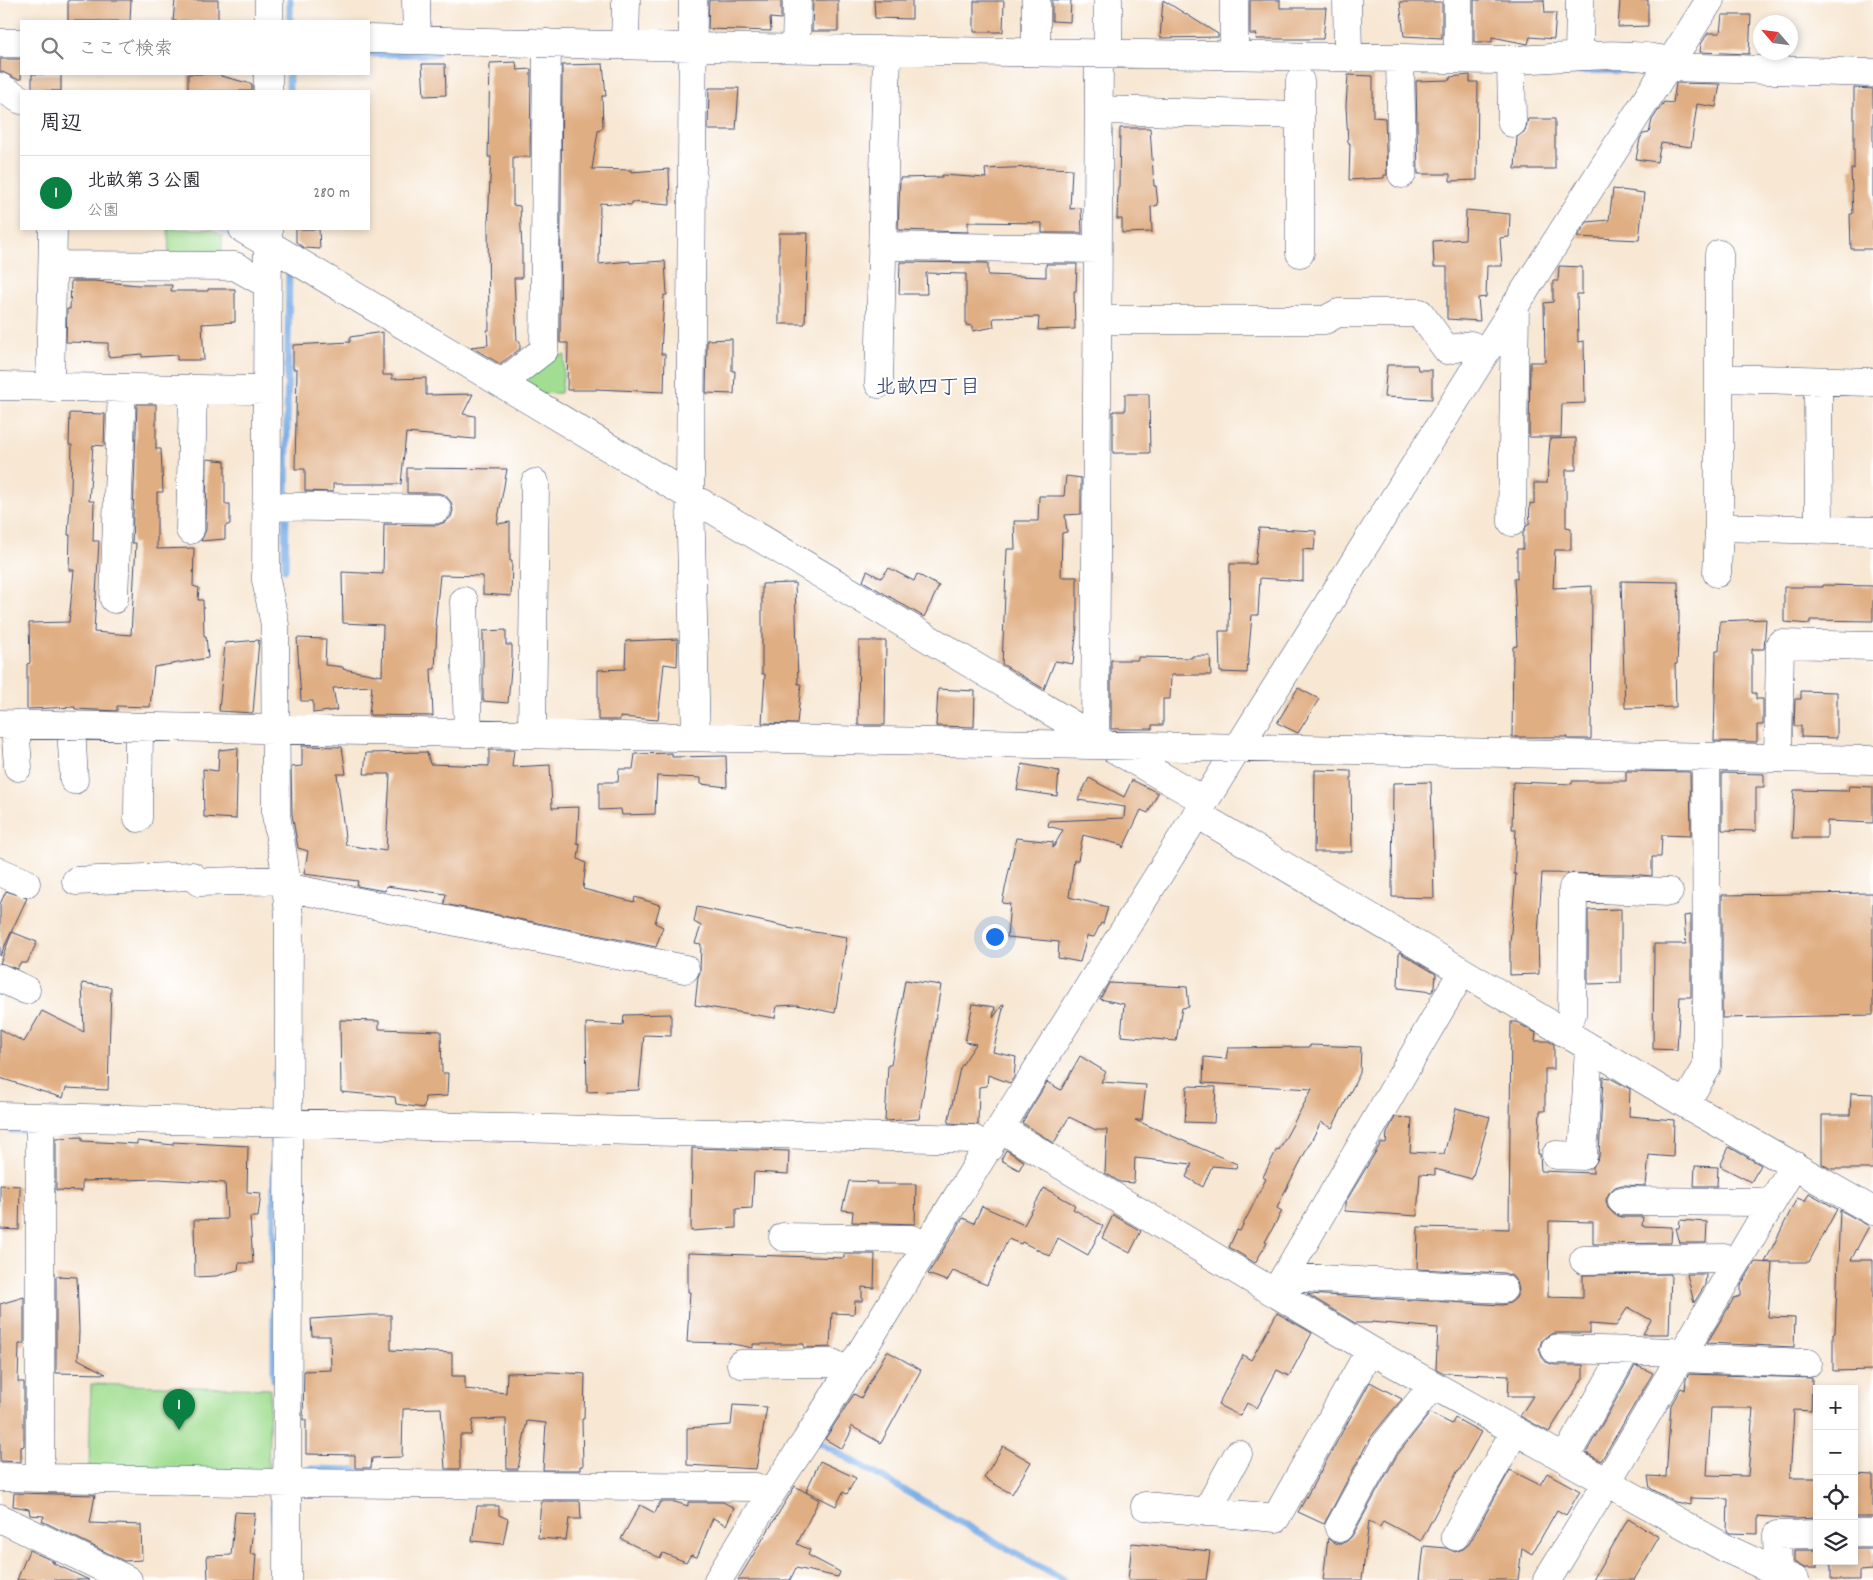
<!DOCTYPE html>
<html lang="ja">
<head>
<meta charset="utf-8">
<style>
	body { margin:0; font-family:Dekko,"Klee One",sans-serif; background:#f2f2f3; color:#2b2b33 }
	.controls { position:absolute; right:15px; bottom:15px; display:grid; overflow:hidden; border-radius:0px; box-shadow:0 2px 8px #0003 }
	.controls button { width:45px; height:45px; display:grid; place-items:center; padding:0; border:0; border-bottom:1px solid #e1e1e2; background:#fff; color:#2b2b33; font:25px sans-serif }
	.compass { position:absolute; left:1753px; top:15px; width:45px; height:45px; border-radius:50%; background:#fff; box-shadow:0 2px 8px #0003; rotate:298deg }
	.you { position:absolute; left:994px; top:936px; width:18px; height:18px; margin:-12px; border:4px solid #fff; border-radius:50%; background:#1a73e8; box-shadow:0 0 0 8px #1a73e833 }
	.badge { display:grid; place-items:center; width:32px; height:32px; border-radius:50%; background:#0b8043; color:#fff; font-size:16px; font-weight:700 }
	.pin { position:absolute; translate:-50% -41px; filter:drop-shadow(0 1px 2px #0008) }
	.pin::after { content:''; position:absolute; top:26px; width:18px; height:15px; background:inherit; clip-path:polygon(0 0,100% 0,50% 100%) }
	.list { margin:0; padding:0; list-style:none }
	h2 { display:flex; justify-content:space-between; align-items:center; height:65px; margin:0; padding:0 20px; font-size:21px }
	h2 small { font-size:16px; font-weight:400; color:#7c7c81 }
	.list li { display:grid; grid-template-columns:32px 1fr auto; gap:15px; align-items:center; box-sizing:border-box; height:75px; padding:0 20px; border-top:1px solid #e1e1e2 }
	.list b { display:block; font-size:19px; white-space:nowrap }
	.list p { margin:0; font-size:16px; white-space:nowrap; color:#7c7c81 }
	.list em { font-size:16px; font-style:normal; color:#7c7c81 }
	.icon { flex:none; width:28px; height:28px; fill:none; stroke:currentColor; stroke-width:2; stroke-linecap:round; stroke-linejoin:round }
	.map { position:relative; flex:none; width:1873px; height:1580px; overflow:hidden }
	.search { position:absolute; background:#fff; box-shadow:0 2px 8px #0003; left:20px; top:20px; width:350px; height:55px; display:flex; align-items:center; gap:12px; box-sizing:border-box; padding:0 18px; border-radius:0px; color:#7c7c81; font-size:19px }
	.panel { position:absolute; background:#fff; box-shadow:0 2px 8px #0003; left:20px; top:90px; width:350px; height:140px; border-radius:0px }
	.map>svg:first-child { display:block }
	.green { fill:#a1de91; stroke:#5e8678 }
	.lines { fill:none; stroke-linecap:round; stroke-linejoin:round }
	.stream { stroke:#7aaee7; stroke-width:7 }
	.building { fill:#e0ae83; fill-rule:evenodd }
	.minor-casing { stroke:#3c4b70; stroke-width:29 }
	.minor { stroke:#fff; stroke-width:28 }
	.labels { text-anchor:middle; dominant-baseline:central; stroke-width:4; stroke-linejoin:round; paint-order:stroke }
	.neighbourhood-label { font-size:21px; fill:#1b2f5e; stroke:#fff }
</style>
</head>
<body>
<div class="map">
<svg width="1873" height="1580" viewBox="0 0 1873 1580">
	<rect width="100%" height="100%" fill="#fff"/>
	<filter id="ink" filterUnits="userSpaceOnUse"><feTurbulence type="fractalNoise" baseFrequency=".02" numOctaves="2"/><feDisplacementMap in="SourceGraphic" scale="10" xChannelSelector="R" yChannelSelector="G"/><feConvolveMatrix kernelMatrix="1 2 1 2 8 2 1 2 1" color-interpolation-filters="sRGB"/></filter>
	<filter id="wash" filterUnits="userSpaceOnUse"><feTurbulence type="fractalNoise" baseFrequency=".0096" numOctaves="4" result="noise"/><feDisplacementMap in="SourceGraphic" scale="20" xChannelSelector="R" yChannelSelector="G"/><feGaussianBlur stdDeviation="1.12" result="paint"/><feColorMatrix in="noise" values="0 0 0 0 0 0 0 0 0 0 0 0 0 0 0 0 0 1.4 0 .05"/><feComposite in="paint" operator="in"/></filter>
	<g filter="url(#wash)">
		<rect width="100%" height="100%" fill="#f7e7d3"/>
		<path class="green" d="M168 229H212L222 235V254L169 255Z
			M565 355 561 393 529 394 516 383 545 357Z
			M91 1384 270 1389 268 1471 89 1472Z"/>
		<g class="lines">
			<path class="stream" d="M290 21V0
				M369 54H436
				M1557 71 1647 70
				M289 91V74
				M222 229 239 239
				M286 502 289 268 292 270
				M285 569 286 512
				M275 1106V1074
				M11 1130 29 1131
				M274 1135V1379
				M821 1443 1063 1580
				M311 1469 356 1470
				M273 1496 274 1525"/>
		</g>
		<g id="blocks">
			<path class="building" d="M68 0H131L130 21H68Z
				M175 0H218V21H173Z
				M709 0H781V19L770 18 771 31 708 29Z
				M813 0H838V31H812Z
				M874 0H912V19L875 18Z
				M1052 0H1071L1070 22 1052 21Z
				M1163 0 1218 34V37L1160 38Z
				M1250 0H1280V8H1326L1323 39H1256L1257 34H1250Z
				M1474 0H1544L1545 13H1556L1554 39 1530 37 1528 44 1492 37V42H1474Z
				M1620 0H1648V26L1618 27Z
				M974 1H1004L1003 32H974Z
				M1400 2H1442V38L1404 36Z
				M1722 15H1751L1749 54 1700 52 1701 44 1708 33H1720Z
				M0 59H21V79H17L0 71Z
				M516 62 517 70 531 69 530 157H513V205L520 206 522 250V278H514L517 341H520V349L500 364 471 347 488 345 487 330H489L488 225 491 157H488L490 63Z
				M422 64H445L446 95 424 96Z
				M603 64 606 96H602L603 128 598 131 592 169 631 170V172L669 169 670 205 632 202V205L600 203 599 264 630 261V263L665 261 667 295H664L661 354H665L664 392 596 389V390H567L568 343H560L562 65Z
				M32 74H61V91H34L32 89Z
				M188 74H221V76L252 84V91H188Z
				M1348 75 1373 76V117L1385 118 1387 175H1384V178L1349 180 1350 143H1348L1346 106Z
				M1470 75V82H1478L1477 180 1450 181V174H1418L1416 81 1450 80V77Z
				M1676 83 1720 84 1716 107 1697 104 1691 147 1661 143 1657 162 1636 159 1640 139 1643 134 1649 133 1652 120 1664 102 1673 103Z
				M709 88H739L736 130H708Z
				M1854 88 1873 89V249H1851L1850 214H1853L1851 169H1854Z
				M1528 119H1555V169H1515L1517 137 1525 131Z
				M1120 128H1150L1154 186H1156L1158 205 1151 207 1152 232 1122 233V219H1117L1118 187H1119Z
				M1034 167 1072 169 1070 209 1081 208 1082 233H1042V223L968 222V232L898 230 900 178 942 177V175L986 178 985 169Z
				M1613 189 1644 193 1639 240 1577 237 1587 222 1609 220Z
				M1466 210 1510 214 1509 237 1500 238 1502 266H1487L1486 297 1478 298 1480 321 1447 319V267H1434L1433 241 1465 239Z
				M296 229H319L320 249 304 248 296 242Z
				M779 233H808L805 324H779Z
				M900 262 988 263V275L1046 277V264H1077L1076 291H1074L1075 329 1038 330 1039 317 993 318 994 327 973 331V326L966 325V274L926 273 927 294H899Z
				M1559 266 1582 267V294H1577L1578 342 1584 341 1585 403 1562 404 1561 437H1529L1530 362H1545L1544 303 1553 302V281H1558Z
				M71 281H94L138 285H172L171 291H208V289H235V322L202 324 204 360H177V355L142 357V354L108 357V343L66 342 67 309H70Z
				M383 332V375H392V379L426 378V395L473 394 463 414 475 416V439L406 433 401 484H333V492L305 491V469H295L297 369H293V345L350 342V337Z
				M732 339V371H735L734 394 706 393 707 340Z
				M1387 365H1417L1418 370H1432V399L1384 397Z
				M1125 394H1149L1150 453H1113V411H1125Z
				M137 404H156V449H161L163 492H157V549L194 548 193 586 199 588 198 600H203L204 636H206L208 658 154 667 150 707 117 706V711L75 709V707L27 709V664L30 663 29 623 69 622 74 570H69L70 535H68L71 490 72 445H69L70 413 105 414 104 446 93 445 89 501H94L93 541H99L94 632 131 635 136 543H132Z
				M1576 438V470H1566V527L1571 528V550H1555L1553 588 1592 586 1591 739H1568V737H1512L1513 647 1517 646 1514 578H1517V549H1523V533L1527 525H1529L1530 503 1534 504V483H1547L1550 439Z
				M207 459 225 461V504H230V524L225 526V539L201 541 206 530Z
				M407 468 507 469 497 524 510 522V561H512L511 596 483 594V576L440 575 435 625H437L435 669H431L433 716 369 715 372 686 333 688 337 710 313 713V701H301L297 638 326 639 325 665 343 667V669L382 676 383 625 343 623 342 572 383 574 384 524 437 525 445 522 451 517 453 510 451 502 445 495 437 493H407Z
				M1066 476 1081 478V514L1065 515 1067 532 1062 533 1061 577H1077V626L1073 664 1055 661 1044 689 1002 664 1007 549H1015L1014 521H1038L1039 496H1064Z
				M1259 528 1316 531 1314 550 1303 549V581L1260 578 1258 615H1252L1247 673 1220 672 1219 631H1229L1230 564H1255Z
				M889 568 914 581 917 574 939 586 924 617 863 581 867 571 881 578Z
				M1621 581 1678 582 1679 618 1677 664H1675L1676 707 1625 708Z
				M795 583 798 684H801L797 724 762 723 765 674H762V584Z
				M1823 585 1873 586V621L1810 620V624L1784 622V587H1823Z
				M1766 619 1764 649H1752V693H1756V699H1763V725H1757V742L1714 741 1716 651H1719L1720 621Z
				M506 630V645H512V658L508 703 483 701V631Z
				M678 639 677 666 664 664 658 720 620 717V720H598V670L625 669 626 641Z
				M259 640 253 713 219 711 225 643Z
				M859 641H886L885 725H858Z
				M1192 656H1210L1211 675H1171L1170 699H1163V725H1152V729H1111V660H1138V657L1192 658Z
				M1298 688 1319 699 1298 733 1277 723Z
				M938 689 975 691 974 727 936 726Z
				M1801 691 1837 692V738L1801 737V726H1794L1795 699H1801Z
				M302 746 342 747 346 774H337L346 845 386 851 390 774H364L366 753 427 752 430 764 489 766V750H514L512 767 550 765 552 808 579 807 577 843 580 844 578 859 586 863 583 889 634 902 635 897 660 905 655 923 663 927 656 947 444 904 446 894 386 886 385 891 357 886 358 881 304 874 308 851 298 848 292 814 291 767 302 766Z
				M238 748 236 819 204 817 203 769 218 771 219 750Z
				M672 753V757L726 756 727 787 701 784V778L657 776 655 814 622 815 621 809 599 810V782H618L619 769H633L635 754Z
				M1022 764 1059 771 1057 796 1017 790Z
				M1315 770 1351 771 1352 852H1314Z
				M1626 771 1690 772 1691 836 1662 835 1661 857H1652V876L1629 874 1542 873 1538 935 1539 974 1510 975V943L1516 874H1514L1516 829H1512L1513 782 1572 784V781H1626Z
				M1722 773 1764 774V787H1756V831L1722 830Z
				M1089 778 1124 797 1132 780 1158 793 1148 813 1141 810 1123 848 1122 845 1083 835 1078 860H1074L1069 897 1108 907 1103 924 1101 923 1094 937 1087 936 1080 962 1058 958 1059 942 1007 937 1010 904 1002 903 1016 838 1053 842V848L1063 830 1048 826 1049 821 1124 818 1125 807 1078 800Z
				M1431 782 1434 898 1392 897 1393 783Z
				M1849 786 1873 787V823L1827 821V838H1792L1794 790 1848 791Z
				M6 891 27 898 0 956V904Z
				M1873 893V1015L1722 1018V895Z
				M697 907 788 927V928L847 937 835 1013 797 1005 777 1006 775 1018 695 1005 698 977 700 972 701 944 695 943 701 926 694 922Z
				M1621 909V983L1588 984V910Z
				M1691 915V997H1680L1677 1050 1653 1049 1654 944H1686L1684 916Z
				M12 932 37 942 27 963H20L17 969 0 963Z
				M1399 952 1436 974 1435 987 1432 992 1398 988Z
				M905 980 941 985 919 1119 885 1121 888 1065H891Z
				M82 983 111 987 108 1090 66 1088 63 1098 0 1078V1029L24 1042 42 1011 84 1032Z
				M1109 983 1187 987 1189 1007 1182 1008 1176 1041 1121 1036 1124 1004 1100 999Z
				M973 1004 995 1007 993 1018 1003 1004H1004L993 1052 1016 1057 1014 1077 1010 1083 988 1075 987 1086 979 1087 978 1125 948 1123 960 1068 976 1044 965 1042Z
				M671 1014V1036L644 1035 639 1090 587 1092 586 1023 623 1025 624 1015Z
				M340 1020 379 1021V1029L441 1031 442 1073H448L447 1096 425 1097 424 1108 396 1104 395 1097 341 1092Z
				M1511 1022H1516L1536 1033 1535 1041H1548L1554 1044V1069H1545V1111H1540L1538 1154H1540L1541 1171 1593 1173V1167L1599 1157 1603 1077 1610 1078 1630 1089 1629 1116 1674 1120 1673 1157 1649 1155 1646 1186 1622 1185 1615 1187 1609 1193 1606 1200 1608 1208 1615 1215 1622 1217H1643L1642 1226 1672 1227 1671 1243 1593 1244V1222L1549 1221 1548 1297 1583 1298V1275L1671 1274 1669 1334H1643L1651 1320 1628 1307 1616 1326 1590 1324V1333H1555L1547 1336 1542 1340 1539 1349 1542 1357 1546 1362 1555 1365H1583V1378L1549 1432 1520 1416 1533 1396H1508L1509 1376 1444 1373 1436 1369 1438 1328 1372 1322V1323H1355L1307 1294 1502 1305 1510 1303 1516 1298 1519 1290 1517 1282 1512 1276 1504 1273 1417 1269 1418 1227 1509 1229Z
				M1310 1045 1361 1047 1360 1073 1332 1128 1321 1122 1282 1197 1277 1208 1282 1211 1265 1242 1267 1243 1255 1263 1229 1247 1237 1230 1240 1231 1266 1179 1263 1177 1277 1149 1279 1150 1312 1089 1203 1083 1204 1057 1226 1059 1228 1048 1310 1047Z
				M1080 1056 1106 1072 1101 1082 1146 1085 1142 1120H1135L1237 1164 1236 1168 1212 1166 1203 1187 1186 1177 1192 1164 1135 1158 1134 1183 1120 1182 1105 1173 1107 1130H1096L1069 1117 1054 1143 1022 1123 1047 1082 1061 1090Z
				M1187 1086 1216 1087 1214 1123 1185 1122Z
				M1851 1093 1873 1094V1169H1831L1822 1164V1115H1850Z
				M1456 1108 1490 1117 1472 1179 1435 1169V1175L1420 1174 1417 1216 1345 1211V1203L1381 1143H1386L1387 1133 1395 1117 1412 1118 1410 1152 1444 1154Z
				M82 1137V1141L137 1144V1141L173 1145V1142L248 1146 247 1192 261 1193 258 1217H250L253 1263H239L238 1270 216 1276 195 1277 194 1220 227 1219 225 1183 159 1179 82 1181V1191L56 1190V1138Z
				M1729 1147 1761 1165 1751 1182 1720 1166Z
				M692 1148 789 1151 788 1174 754 1172 752 1208 736 1209V1228L691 1231Z
				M1006 1150 1024 1161 1019 1170 1001 1160Z
				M1695 1166 1718 1167 1717 1186H1694Z
				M849 1181 877 1182 876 1184H916L915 1224 852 1222 853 1211 842 1210Z
				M0 1185 20 1186 19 1230 0 1229Z
				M1044 1188 1075 1205 1073 1209 1103 1226 1088 1255 1058 1238 1050 1256 1022 1242 1021 1244 1008 1239 987 1285 953 1271 947 1281 928 1274 963 1218 974 1223 982 1206 1024 1225Z
				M1809 1193 1837 1209 1809 1262H1765L1797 1198 1805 1201Z
				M1840 1210 1869 1226 1851 1260H1873V1370L1833 1371V1333H1835Z
				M1113 1215 1141 1231 1130 1253 1102 1238Z
				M1680 1220 1707 1222 1706 1243H1680L1676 1228H1679Z
				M688 1253 844 1258V1254H875L874 1288 862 1287V1301H855L854 1314 832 1313 830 1347 804 1348V1344H753V1348L727 1343 687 1342 690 1292H688Z
				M1755 1262 1772 1263 1768 1317 1795 1318 1794 1347 1707 1343 1734 1298 1741 1296V1285Z
				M1687 1274H1706L1705 1285 1694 1303Z
				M56 1276 77 1277 79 1330 78 1359 106 1374 56 1373Z
				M24 1297V1344H19L18 1382H24V1446L21 1447V1462L0 1461V1304Z
				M1277 1313 1312 1333 1289 1376 1277 1370 1257 1408 1247 1403 1240 1416 1218 1405 1243 1355 1251 1360Z
				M370 1315H391V1350L452 1353V1376H465V1389L506 1393 507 1373 550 1372 585 1374 584 1419H582L583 1466H580V1470H543L546 1423 527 1421 518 1469H507L506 1419 473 1420 471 1435H460V1469H445L441 1408 403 1409 402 1457 372 1458 371 1468H355V1455L306 1454V1420H303L304 1371 331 1370 330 1336H312L311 1319Z
				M887 1351 921 1370 881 1443 851 1426V1432L842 1449 825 1439 854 1394 861 1398Z
				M1635 1366 1640 1367 1653 1373 1601 1461 1586 1453Z
				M1689 1374 1812 1378 1811 1411 1794 1410 1790 1478H1817V1518L1795 1519 1758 1516V1534L1730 1533 1727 1531 1728 1499 1690 1498V1505L1675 1502 1650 1488 1648 1476 1666 1477 1671 1405 1681 1388 1685 1390 1686 1379ZM1711 1408H1753L1748 1476 1707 1475Z
				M1370 1382 1402 1399 1370 1438 1324 1524 1298 1512Z
				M733 1405 767 1407 756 1469 687 1465V1428L731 1425Z
				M1430 1413 1452 1424 1455 1418 1481 1432 1459 1471 1458 1470 1421 1541 1383 1521 1380 1527 1369 1521 1362 1580H1323L1328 1538 1332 1542 1340 1544 1347 1541 1352 1536 1397 1455Z
				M1003 1446 1031 1462 1012 1494 984 1478Z
				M820 1461 856 1478 847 1494 843 1492 836 1506 806 1491Z
				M1510 1470 1540 1485 1547 1473 1580 1491 1566 1515 1557 1510 1532 1554 1522 1548 1518 1580H1420L1424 1546 1446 1548 1455 1552 1463 1549 1469 1544Z
				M1854 1474 1873 1475V1517H1854Z
				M795 1486 819 1500 797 1544 810 1550 808 1555 840 1572 838 1577 796 1568 790 1580H738Z
				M14 1493 95 1495 90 1523 141 1525 142 1560 124 1561 42 1521 44 1516 30 1515 29 1509 13 1506Z
				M541 1501H580L581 1519H569L566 1540 538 1538Z
				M660 1502H675L688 1506V1502H723L734 1508 726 1525 713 1518 697 1557 691 1555 686 1562 663 1553 660 1558 621 1539 640 1505 655 1513Z
				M477 1506H499V1515L508 1519 503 1544 472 1541Z
				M235 1512 255 1513 250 1554H256L254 1580H208L207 1556 231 1555Z
				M1628 1519 1659 1537 1634 1580H1593Z
				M1132 1543 1210 1551 1206 1580H1128Z
				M1854 1549H1873V1570L1860 1571V1580H1831V1561H1854Z
				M29 1550 55 1562H51L89 1580H17Z
				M1794 1550H1817V1568H1804L1794 1562Z"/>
		</g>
	</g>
	<g filter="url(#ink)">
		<use href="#blocks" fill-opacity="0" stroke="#3c4b70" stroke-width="1"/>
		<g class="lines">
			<g class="minor-casing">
				<path id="minor" d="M416 0 417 40
					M693 0 690 496 696 737
					M1347 0 1348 57
					M1458 0V59
					M269 21V0
					M369 39 692 47 1400 58C1437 59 1473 60 1510 60 1559 59 1622 49 1669 61
					M0 43H21
					M625 45 626 0
					M796 48 797 0
					M1036 52V0
					M1108 53V0
					M1234 55V0
					M1579 56 1580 0
					M1400 58 1402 174
					M1511 60 1512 123
					M1666 67 1873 73
					M0 87 21 100
					M268 91V74
					M1099 110 1300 115V253
					M1300 115V81
					M243 229 1095 738 1205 801
					M268 229 266 580 275 625 276 815 284 862 289 916 287 1580
					M882 246 1098 249
					M53 265 235 266 267 284
					M1097 320H1325L1338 313H1420L1447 350 1471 345 1485 353
					M1719 378 1873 382
					M502 383 544 350 547 43
					M879 384 887 50
					M0 386 267 390
					M50 387 53 229
					M1818 395 1819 529
					M266 506 437 509
					M1512 522 1515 306
					M1719 527 1873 531
					M190 530 193 389
					M1717 573 1719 527V254
					M114 599 122 388
					M464 601 468 733
					M0 724 1873 760
					M15 724 18 767
					M71 726 74 780
					M532 734 535 483
					M1095 738 1099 53
					M1778 758 1780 644 1873 646
					M1197 814 1685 1104 1873 1211
					M138 818 139 727
					M0 872 26 883
					M76 881 192 876 199 882 286 880
					M286 887 685 969
					M0 978 26 990
					M1563 1032 1572 1015 1573 888 1669 892
					M1685 1104 1707 1067 1706 757
					M0 1116 973 1139 989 1148
					M1001 1129 1370 1350 1727 1549 1795 1580
					M1556 1155 1583 1156 1589 1047
					M1622 1201 1760 1202 1769 1207
					M783 1237 912 1239 926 1247
					M1584 1260 1724 1258 1735 1264
					M1285 1277 1503 1289
					M1275 1293 1462 972
					M1555 1349 1683 1352
					M1680 1358 1808 1363
					M741 1364 832 1363 848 1372
					M1565 1458 1625 1352
					M0 1477 288 1483 756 1487 770 1495
					M40 1477V1117
					M1145 1506 1276 1518 1370 1350
					M1206 1512 1238 1454
					M0 1518 128 1580
					M1339 1528 1384 1446 1433 1385
					M1854 1533H1873
					M1455 1536 1515 1431
					M1778 1572 1777 1535 1817 1534
					M718 1580 770 1495 806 1441 926 1247 1485 353 1710 0
					M1547 1580 1607 1482 1794 1165"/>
			</g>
			<use href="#minor" class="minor"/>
		</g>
	</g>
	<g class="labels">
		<g class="neighbourhood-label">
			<text x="928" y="389">北畝四丁目</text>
		</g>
	</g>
</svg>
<div class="controls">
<button>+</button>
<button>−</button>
<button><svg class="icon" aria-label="locate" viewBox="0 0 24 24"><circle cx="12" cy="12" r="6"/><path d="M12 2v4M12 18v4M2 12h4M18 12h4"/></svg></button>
<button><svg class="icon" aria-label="layers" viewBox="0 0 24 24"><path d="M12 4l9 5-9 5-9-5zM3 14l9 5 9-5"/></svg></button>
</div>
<svg class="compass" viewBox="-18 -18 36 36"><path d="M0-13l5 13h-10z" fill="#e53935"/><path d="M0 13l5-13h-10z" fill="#7c7c81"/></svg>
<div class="you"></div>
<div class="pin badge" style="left:179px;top:1430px">1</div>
<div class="search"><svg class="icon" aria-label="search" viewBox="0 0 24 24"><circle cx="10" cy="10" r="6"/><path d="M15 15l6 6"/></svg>ここで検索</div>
<section class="panel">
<h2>周辺<small></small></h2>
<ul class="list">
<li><span class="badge">1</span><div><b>北畝第３公園</b><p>公園</p></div><em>280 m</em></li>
</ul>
</section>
</div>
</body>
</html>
